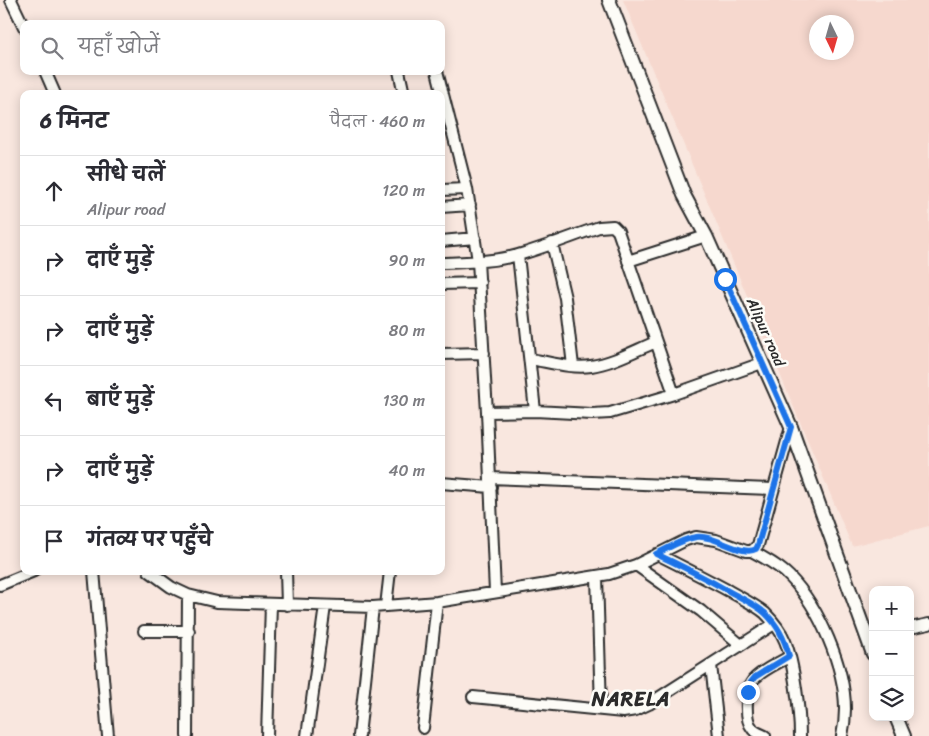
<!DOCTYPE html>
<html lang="hi">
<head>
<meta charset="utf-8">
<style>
	body { margin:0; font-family:Sriracha,"Playpen Sans Deva",sans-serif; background:#f2f2f3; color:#2b2b33 }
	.controls { position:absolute; right:15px; bottom:15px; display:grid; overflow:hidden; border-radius:10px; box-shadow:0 2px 12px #0003 }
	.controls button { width:45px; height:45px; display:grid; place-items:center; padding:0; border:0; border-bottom:1px solid #e1e1e2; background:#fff; color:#2b2b33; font:25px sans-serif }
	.compass { position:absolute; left:809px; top:15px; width:45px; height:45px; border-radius:50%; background:#fff; box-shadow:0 2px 12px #0003; rotate:175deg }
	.stop { position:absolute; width:15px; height:15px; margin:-11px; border:4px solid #1a73e8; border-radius:50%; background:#fff }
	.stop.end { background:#1a73e8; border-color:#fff; box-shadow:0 1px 5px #0008 }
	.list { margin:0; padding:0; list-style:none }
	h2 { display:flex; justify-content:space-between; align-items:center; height:65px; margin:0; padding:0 20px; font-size:21px }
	h2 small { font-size:16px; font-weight:400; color:#7c7c81 }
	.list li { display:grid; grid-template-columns:32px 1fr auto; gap:15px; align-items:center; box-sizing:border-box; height:70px; padding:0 20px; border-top:1px solid #e1e1e2 }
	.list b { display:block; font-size:19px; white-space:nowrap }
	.list p { margin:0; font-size:16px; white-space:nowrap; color:#7c7c81 }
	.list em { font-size:16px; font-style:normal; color:#7c7c81 }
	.icon { flex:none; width:28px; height:28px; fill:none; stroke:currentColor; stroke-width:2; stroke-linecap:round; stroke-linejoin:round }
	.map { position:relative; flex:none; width:929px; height:736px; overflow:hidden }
	.search { position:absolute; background:#fff; box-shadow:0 2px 12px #0003; left:20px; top:20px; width:425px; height:55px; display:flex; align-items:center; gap:12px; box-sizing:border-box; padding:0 18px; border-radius:10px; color:#7c7c81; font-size:19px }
	.panel { position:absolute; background:#fff; box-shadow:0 2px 12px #0003; left:20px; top:90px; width:425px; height:485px; border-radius:10px }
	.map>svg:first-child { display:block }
	.built { fill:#f6d8ce; fill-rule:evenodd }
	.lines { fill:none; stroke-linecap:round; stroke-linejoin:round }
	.minor-casing { stroke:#2b2b2b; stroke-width:14 }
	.tertiary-casing { stroke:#2b2b2b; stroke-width:16 }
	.minor { stroke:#fdfcf7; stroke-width:10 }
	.tertiary { stroke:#fdfcf7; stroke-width:12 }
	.route { stroke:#1a73e8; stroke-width:6 }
	.labels { text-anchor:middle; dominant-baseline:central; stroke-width:5; stroke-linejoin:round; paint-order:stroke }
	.street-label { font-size:15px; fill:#2b2b2b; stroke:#fdfcf7 }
	.district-label { font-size:20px; font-weight:bold; letter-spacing:1px; fill:#2b2b2b; stroke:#fdfcf7 }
</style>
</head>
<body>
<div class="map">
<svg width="929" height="736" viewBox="0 0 929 736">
	<rect width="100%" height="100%" fill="#f9e7df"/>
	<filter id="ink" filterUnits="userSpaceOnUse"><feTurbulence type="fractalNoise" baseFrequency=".02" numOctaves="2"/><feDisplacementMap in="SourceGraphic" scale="10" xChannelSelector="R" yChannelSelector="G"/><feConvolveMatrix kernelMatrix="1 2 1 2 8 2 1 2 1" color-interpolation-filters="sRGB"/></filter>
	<g filter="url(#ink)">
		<path class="built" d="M623 0H929V526L852 546ZM816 22H846V52H816Z"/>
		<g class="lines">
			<g class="minor-casing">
				<path id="minor" d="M11 0 24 27
					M45 71 55 94
					M399 71 404 94
					M437 71 467 189 478 261 487 412 495 592
					M441 190 467 189
					M441 207 470 205
					M441 241 475 238
					M552 243 565 298 573 366
					M518 255 535 411
					M628 261 706 236
					M441 263C467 262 494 262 518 255 546 247 573 236 599 227L613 226 618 231 674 394
					M441 284 480 283
					M441 354 484 353
					M530 359C549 362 572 369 591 366 613 363 636 350 656 342
					M487 412 535 411 592 414 610 413 674 394 762 363
					M490 478 773 489
					M441 483 491 487
					M752 551C765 559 779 565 790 577 819 607 845 667 845 709 845 718 844 727 842 736
					M657 554C681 566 705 578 729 591 741 598 754 604 765 613 772 620 781 631 785 641 794 663 800 712 800 736
					M636 565 701 611 741 645
					M94 571 108 736
					M149 571 171 587 188 595 217 602 373 607 437 602 609 574 636 565 686 540 696 537 716 540 746 551H752L758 545 791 427
					M286 571 287 605
					M597 576 601 709
					M0 585 34 571
					M386 606 390 571
					M910 628 929 624
					M144 631H189
					M711 665 719 736
					M473 697 623 712 636 710 649 704 774 624
					M423 728 437 602
					M187 736 188 595
					M267 736 271 604
					M307 736 325 606
					M359 736 373 607
					M765 736C761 734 754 732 752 728 744 719 746 688 753 680 762 670 778 663 789 657"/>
			</g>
			<g class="tertiary-casing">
				<path id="tertiary" d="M609 0 684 195 706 236 791 427 873 654
					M896 717 904 736"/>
			</g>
			<use href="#minor" class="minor"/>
			<use href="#tertiary" class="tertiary"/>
		</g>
	</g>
	<g class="lines" filter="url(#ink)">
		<path class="route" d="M725 279 791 427 758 545 756 549C742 557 714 534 696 537 682 539 669 548 656 554 682 566 707 579 732 593 743 599 756 605 765 613 778 625 785 640 789 656L755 677 751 682 748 692"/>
	</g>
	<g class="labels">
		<g class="street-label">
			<text transform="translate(766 332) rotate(66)">Alipur road</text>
		</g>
		<g class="district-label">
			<text x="631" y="699">NARELA</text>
		</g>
	</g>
</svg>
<div class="controls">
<button>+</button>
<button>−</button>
<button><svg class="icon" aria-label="layers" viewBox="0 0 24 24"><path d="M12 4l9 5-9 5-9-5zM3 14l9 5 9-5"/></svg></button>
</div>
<svg class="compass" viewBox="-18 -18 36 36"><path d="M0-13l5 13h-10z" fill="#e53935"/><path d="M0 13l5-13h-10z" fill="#7c7c81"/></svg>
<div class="stop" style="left:725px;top:279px"></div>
<div class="stop end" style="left:748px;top:692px"></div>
<div class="search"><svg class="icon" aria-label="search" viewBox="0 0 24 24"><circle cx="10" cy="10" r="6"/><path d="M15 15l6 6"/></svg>यहाँ खोजें</div>
<section class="panel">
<h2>6 मिनट<small>पैदल · 460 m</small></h2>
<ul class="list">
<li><svg class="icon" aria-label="ahead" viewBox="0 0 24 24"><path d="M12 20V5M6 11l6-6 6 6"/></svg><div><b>सीधे चलें</b><p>Alipur road</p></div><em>120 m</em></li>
<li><svg class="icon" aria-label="right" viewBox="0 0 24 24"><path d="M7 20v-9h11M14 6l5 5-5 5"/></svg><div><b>दाएँ मुड़ें</b></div><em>90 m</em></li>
<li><svg class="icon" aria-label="right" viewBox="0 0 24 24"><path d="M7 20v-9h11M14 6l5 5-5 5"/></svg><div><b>दाएँ मुड़ें</b></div><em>80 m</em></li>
<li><svg class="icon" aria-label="left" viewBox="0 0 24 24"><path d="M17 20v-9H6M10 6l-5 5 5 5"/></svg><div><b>बाएँ मुड़ें</b></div><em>130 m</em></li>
<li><svg class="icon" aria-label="right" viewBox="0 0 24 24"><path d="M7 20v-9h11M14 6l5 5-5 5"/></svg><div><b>दाएँ मुड़ें</b></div><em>40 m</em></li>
<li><svg class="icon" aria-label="arrive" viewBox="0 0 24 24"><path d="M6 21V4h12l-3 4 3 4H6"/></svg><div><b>गंतव्य पर पहुँचे</b></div></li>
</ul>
</section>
</div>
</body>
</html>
